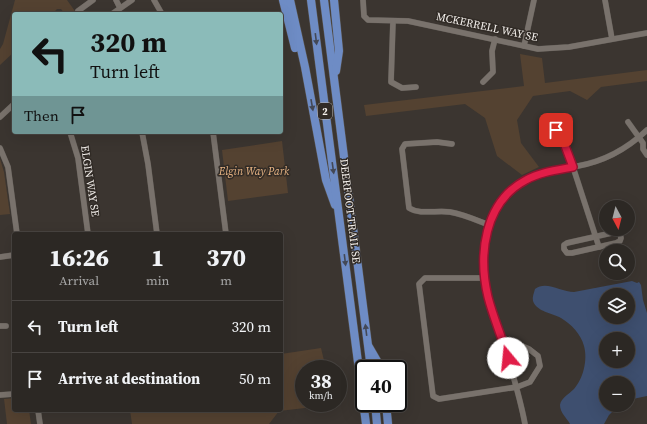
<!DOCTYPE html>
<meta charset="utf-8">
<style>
:root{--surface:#2c2824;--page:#34302c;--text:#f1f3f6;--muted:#a6a6a6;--line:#484441}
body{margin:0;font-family:"Source Serif 4",serif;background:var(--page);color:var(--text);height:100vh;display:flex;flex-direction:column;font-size:15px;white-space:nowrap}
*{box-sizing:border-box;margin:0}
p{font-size:13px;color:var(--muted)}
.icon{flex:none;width:22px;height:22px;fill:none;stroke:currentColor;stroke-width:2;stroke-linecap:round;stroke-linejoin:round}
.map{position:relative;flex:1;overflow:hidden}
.panel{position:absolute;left:12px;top:232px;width:271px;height:180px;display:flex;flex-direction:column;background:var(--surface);border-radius:4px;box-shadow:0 4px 16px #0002,0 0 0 1px var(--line)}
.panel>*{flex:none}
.hud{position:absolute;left:12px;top:12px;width:271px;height:122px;border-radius:4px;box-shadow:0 4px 16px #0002,0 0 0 1px var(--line);background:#8bbbb9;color:#111;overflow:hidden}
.needle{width:26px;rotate:173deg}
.buttons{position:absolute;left:599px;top:200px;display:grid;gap:8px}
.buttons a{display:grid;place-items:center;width:36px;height:36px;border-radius:50%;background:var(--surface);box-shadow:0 4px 16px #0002,0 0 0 1px var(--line);font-size:20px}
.speed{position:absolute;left:295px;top:360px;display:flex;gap:8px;font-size:20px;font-weight:700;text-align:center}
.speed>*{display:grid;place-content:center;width:52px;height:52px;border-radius:50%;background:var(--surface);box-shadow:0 4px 16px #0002,0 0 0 1px var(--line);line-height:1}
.speed small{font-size:10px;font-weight:400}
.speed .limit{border:2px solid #111;border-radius:6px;background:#fff;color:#111}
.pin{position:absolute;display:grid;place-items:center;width:34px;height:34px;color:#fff;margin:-17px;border-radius:8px;box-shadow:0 2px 6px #0006}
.me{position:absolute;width:44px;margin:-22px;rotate:343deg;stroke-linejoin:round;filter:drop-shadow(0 0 3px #0008)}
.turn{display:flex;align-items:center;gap:14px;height:84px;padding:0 12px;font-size:18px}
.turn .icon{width:52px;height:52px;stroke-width:2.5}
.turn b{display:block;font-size:28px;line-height:34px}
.then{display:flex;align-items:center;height:38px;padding:0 12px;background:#0003;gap:8px;font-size:15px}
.eta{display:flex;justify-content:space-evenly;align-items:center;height:68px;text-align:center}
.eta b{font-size:24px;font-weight:800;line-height:28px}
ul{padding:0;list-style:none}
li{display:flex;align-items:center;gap:12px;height:52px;padding:0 12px;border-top:1px solid var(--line)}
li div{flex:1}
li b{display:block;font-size:15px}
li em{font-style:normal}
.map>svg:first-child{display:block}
</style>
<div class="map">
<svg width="647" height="424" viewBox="0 0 647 424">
<rect width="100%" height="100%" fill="#3b3530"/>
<g fill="#544231">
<path d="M15,0H67L77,14H65L61,9H57L52,14H14V52L0,65V49L3,44Z"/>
<path d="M520,54L542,58L545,83L647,70V81L601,87L587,100L570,91L533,96L517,120L521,143L539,167L522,175L497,156L485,118L465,104L366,116L364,105L524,86Z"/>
<path d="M282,141L288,193L228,201L222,150Z"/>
<path d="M0,159L4,172L10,214L0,215Z"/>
<path d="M321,348L326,369H304V403H331V405L279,411L269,424H132L130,410H281V354Z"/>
<path d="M14,398V410H29L31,424H7L4,399Z"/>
</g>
<path fill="#3e4f6f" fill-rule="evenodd" d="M632,281L637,283L639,282L641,285L643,300L647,313V396L628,400V383H606V405H619L609,415L604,424H570C567,418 560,413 560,405C561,398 569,394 574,389C583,379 588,360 584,346C581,334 571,324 561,318C552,313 537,312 533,301C532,297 534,293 535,289C546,280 561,292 574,292ZM606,295H628V317H606ZM606,339H628V361H606Z"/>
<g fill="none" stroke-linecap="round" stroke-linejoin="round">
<g stroke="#59544f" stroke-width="6">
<g id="minor">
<path d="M116,0L120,8"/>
<path d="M154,0L162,14"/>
<path d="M363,0L364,16L368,20L408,21L538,49L569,47L647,33"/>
<path d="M605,0L612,39"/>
<path d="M78,11L93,0"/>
<path d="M112,14L132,0"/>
<path d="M393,21L391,82L402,88L416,87"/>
<path d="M524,46L534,0"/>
<path d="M483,82L493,72L492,51L495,39"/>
<path d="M0,117L14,104"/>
<path d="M628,122L643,143V149L647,155"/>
<path d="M556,130L564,143L573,167L599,247"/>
<path d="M70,132L78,158L88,234"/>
<path d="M142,132L148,164L157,234"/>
<path d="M213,132L226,234"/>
<path d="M452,144L437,142L405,144L402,149L409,208C420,215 437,210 450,212C463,214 476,220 489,225"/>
<path d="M0,148L8,167L17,234"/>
<path d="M616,232L620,234L621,238L620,241L616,243L572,253H567L564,249V245L567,243Z"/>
<path d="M0,257L14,255"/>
<path d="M484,278H425L419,284L433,396L439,399L517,387L530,382L540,366L538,356L529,349L513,342L504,343"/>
<path d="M0,326H6"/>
<path d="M0,395L14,394"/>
<path d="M38,410L40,424"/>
<path d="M525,424C520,397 512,371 504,345C499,328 491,312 487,296C477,250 487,192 537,175C550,171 565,169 578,166C606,161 627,149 647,130"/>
</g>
</g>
<g stroke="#59544f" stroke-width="9">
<g id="highway">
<path d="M283,0L295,48"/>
<path d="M290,0L305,67L326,180L335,205"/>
<path d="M311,0L366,424"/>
<path d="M324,0L371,369"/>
<path d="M334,0L339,51L336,71"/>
<path d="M369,347L380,366L381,369"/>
<path d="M375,403L377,424"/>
<path d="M386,403L388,424"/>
</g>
</g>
<use href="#minor" stroke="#79726c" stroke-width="5.5"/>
<use href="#highway" stroke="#6e8cc5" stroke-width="8"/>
</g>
<defs><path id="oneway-solid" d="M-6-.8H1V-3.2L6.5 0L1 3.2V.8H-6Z"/></defs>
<g fill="#434856">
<use href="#oneway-solid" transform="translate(316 39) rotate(83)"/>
<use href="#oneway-solid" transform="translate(312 105) rotate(80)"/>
<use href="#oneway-solid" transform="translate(333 168) rotate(82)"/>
<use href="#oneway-solid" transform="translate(345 260) rotate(83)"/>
<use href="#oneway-solid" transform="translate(366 330) rotate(-97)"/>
</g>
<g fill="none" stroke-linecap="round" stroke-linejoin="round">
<g stroke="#92132f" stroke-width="10">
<path id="route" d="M508,358C502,337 493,317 488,297C478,255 484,202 526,180C540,172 557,170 573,167L564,143L556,130"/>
</g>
<use href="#route" stroke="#e11d48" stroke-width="7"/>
</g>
<g text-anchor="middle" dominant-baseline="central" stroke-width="3" stroke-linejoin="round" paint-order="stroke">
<rect fill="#312b26" stroke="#bab5b1" stroke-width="1" x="318" y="103" width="14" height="16" rx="3"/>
<g font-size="10" font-weight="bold" fill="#f4f0ec">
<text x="325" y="111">2</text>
</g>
<g font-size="11" fill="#f4f0ec" stroke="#312b26">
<text transform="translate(487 27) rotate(12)">MCKERRELL WAY SE</text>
<text transform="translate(90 181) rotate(81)">ELGIN WAY SE</text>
<text transform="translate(350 211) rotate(83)">DEERFOOT TRAIL SE</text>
</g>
<g font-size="11" font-style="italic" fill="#e6b383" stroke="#312b26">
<text x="254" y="171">Elgin Way Park</text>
</g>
</g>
</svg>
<div class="buttons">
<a><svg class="needle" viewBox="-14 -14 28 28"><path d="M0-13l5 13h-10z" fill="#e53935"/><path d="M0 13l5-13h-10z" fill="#a6a6a6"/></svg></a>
<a><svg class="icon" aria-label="search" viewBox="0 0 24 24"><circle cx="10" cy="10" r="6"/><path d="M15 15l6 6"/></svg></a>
<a><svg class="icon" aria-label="layers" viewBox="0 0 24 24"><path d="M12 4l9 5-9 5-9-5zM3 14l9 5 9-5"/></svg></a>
<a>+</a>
<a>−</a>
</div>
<div class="speed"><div>38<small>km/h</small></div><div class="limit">40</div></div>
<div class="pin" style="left:556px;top:130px;background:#d93025"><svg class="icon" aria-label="arrive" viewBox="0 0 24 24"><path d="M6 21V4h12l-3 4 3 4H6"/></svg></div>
<svg class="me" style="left:508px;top:358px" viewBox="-20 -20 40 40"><circle r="19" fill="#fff"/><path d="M0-13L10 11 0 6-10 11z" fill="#e11d48"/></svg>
<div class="hud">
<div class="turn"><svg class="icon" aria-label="left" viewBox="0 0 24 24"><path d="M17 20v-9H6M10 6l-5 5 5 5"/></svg><div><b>320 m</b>Turn left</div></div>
<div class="then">Then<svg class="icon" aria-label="arrive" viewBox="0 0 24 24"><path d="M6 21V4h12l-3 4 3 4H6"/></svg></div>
</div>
<section class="panel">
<div class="eta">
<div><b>16:26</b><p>Arrival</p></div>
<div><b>1</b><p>min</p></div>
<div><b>370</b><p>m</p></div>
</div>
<ul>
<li><svg class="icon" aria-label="left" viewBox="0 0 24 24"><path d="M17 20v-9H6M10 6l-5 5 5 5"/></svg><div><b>Turn left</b></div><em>320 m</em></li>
<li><svg class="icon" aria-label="arrive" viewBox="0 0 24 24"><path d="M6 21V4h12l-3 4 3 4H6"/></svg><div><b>Arrive at destination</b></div><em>50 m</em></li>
</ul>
</section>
</div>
